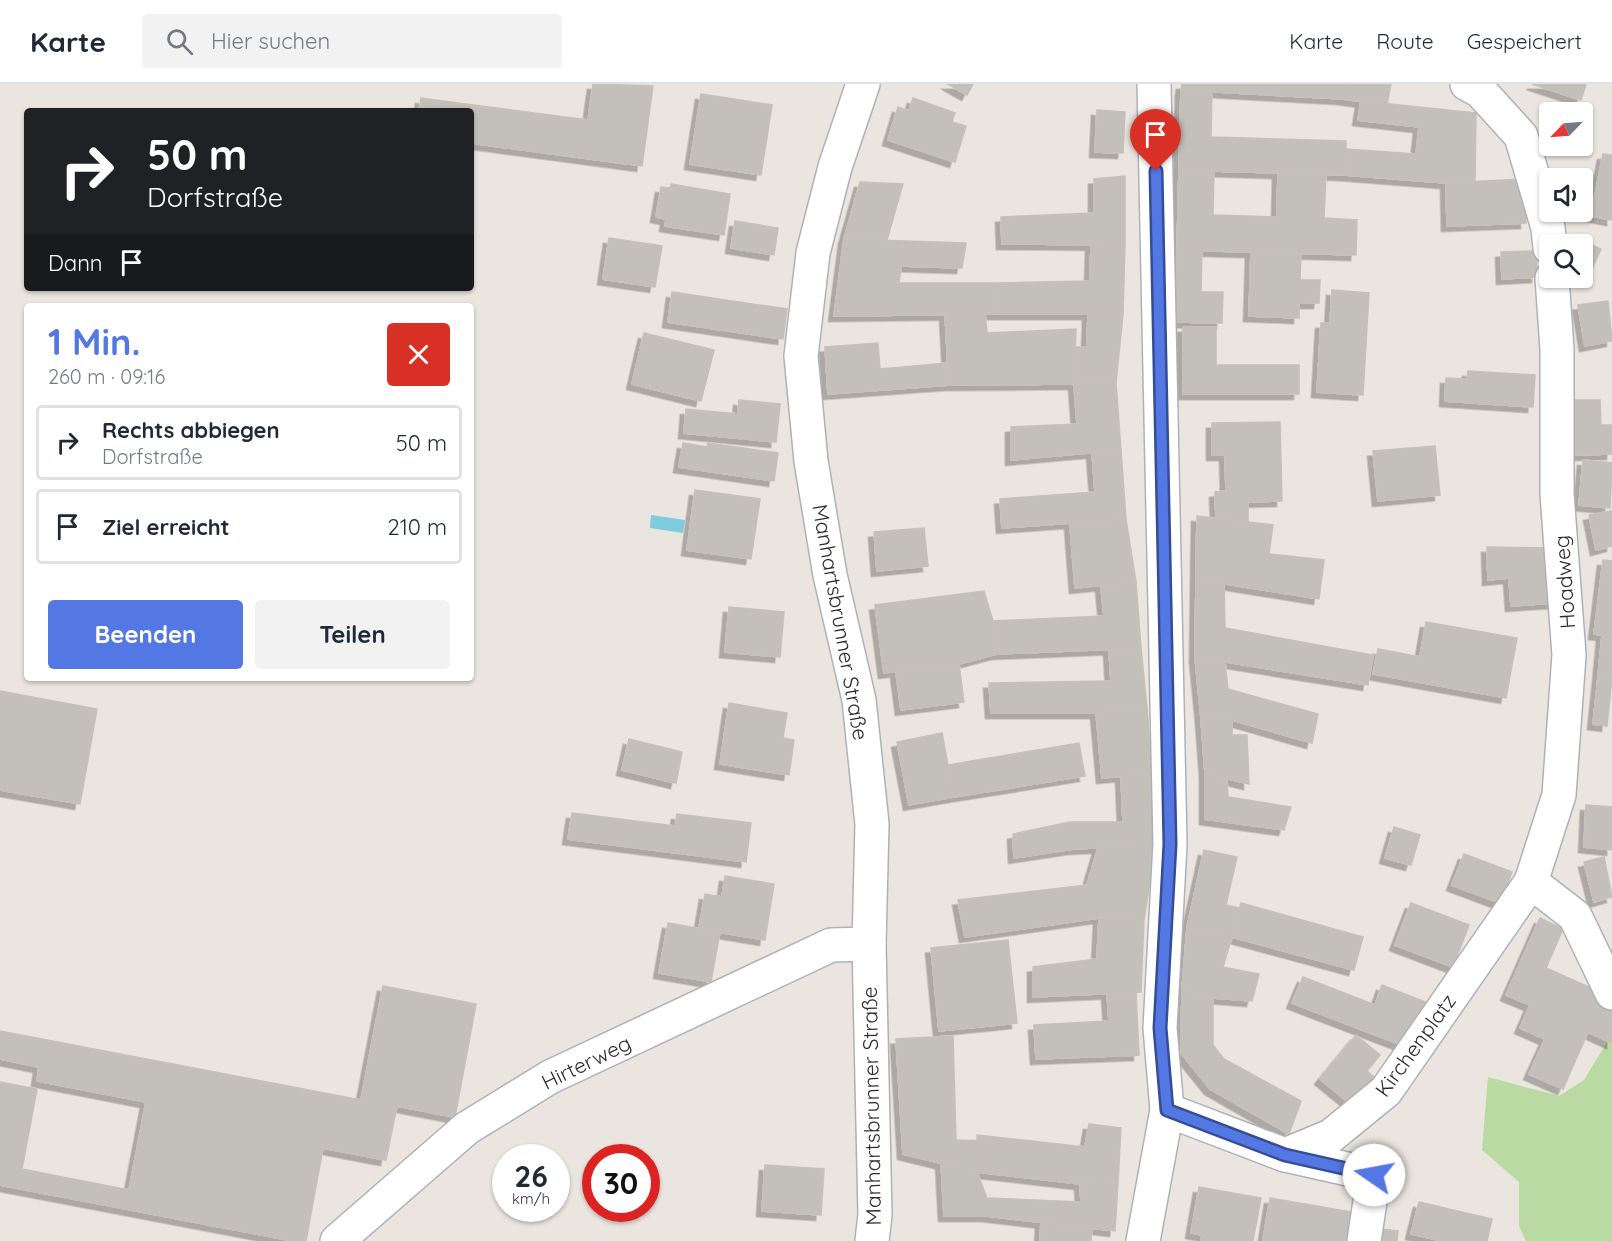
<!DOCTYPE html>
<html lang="de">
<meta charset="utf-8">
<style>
:root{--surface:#fff;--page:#f2f2f3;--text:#1f2937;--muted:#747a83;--line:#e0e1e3;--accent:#5377e3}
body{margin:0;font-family:Quicksand,sans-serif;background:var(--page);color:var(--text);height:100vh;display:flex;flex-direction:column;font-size:22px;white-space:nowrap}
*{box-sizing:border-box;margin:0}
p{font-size:20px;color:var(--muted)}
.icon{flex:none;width:33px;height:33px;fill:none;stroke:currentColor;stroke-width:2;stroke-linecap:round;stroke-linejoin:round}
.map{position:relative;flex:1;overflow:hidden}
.details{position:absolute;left:24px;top:219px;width:450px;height:378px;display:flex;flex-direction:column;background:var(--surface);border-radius:6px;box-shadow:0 2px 4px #0004}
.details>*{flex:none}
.hud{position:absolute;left:24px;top:24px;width:450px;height:183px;border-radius:6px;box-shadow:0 2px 4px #0004;background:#202124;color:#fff;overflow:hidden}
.needle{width:39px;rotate:245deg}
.controls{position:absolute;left:1539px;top:18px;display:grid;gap:12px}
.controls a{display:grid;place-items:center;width:54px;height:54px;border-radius:6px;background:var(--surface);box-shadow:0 2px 4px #0004;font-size:30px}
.speed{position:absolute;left:492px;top:1060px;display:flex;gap:12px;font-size:30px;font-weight:700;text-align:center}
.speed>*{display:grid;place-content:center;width:78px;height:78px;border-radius:50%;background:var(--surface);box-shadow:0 2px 4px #0004;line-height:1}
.speed small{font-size:15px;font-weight:400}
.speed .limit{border:9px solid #d22;background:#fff;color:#111}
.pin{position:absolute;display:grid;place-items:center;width:51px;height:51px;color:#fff;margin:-62px -26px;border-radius:50% 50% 50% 0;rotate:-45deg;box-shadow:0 0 6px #0007}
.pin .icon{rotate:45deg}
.me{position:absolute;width:66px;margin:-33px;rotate:282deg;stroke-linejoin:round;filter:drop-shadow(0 0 4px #0008)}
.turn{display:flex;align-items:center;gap:21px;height:126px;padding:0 24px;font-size:27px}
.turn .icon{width:78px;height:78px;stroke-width:2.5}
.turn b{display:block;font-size:42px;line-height:51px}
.then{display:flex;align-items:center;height:57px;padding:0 24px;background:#0003;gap:12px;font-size:22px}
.round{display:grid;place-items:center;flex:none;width:63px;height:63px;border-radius:6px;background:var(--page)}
.summary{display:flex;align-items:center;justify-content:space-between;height:102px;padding:0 24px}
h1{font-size:36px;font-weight:800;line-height:45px;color:var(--accent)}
.action{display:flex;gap:12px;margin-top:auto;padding:12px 24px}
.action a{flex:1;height:69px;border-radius:6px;background:var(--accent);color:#fff;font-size:24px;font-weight:800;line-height:69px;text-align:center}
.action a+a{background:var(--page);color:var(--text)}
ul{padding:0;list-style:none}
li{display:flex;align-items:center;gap:18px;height:75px;margin:0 12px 9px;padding:0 12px;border:3px solid var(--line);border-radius:6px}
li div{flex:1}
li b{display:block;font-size:22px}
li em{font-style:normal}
header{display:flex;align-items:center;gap:36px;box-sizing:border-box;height:84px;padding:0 30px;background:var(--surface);border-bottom:2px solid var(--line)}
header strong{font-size:28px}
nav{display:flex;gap:33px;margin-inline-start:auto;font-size:21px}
.search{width:420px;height:54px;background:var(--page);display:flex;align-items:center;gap:15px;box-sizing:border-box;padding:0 21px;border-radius:6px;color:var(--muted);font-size:22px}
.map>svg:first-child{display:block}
</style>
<header>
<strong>Karte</strong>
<div class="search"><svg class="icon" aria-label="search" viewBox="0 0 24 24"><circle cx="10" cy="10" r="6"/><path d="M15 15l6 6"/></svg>Hier suchen</div>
<nav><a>Karte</a><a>Route</a><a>Gespeichert</a></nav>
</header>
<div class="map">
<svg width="1612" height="1157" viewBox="0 0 1612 1157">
<defs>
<filter id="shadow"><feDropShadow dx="-5.5" dy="5.5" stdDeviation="0" flood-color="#0004"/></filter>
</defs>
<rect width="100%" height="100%" fill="#ebe5df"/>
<path fill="#b9daa2" d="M1612,950V1157H1526L1519,1142V1098L1482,1066L1488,993L1559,1012L1584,996Z"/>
<path fill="#7fccdf" d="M651,431L685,436L683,449L650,444Z"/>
<g fill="#c3bfbb" stroke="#c6c0b8" stroke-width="1.5" filter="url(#shadow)">
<path d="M593,0L653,2L642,82L471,59V27H419L421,14L588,36Z"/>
<path d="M948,0H973L967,11Z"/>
<path d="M1182,0H1345L1343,15L1181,6Z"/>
<path d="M1345,0H1391L1387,21L1343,15Z"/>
<path d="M1532,0H1586L1581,16Z"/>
<path d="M1181,6L1212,7L1211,53L1346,57L1345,91L1179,86Z"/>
<path d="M701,10L772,21L761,91L690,80Z"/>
<path d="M913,14L955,29L952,38L966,42L955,78L888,56L898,23L909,27Z"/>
<path d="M1361,17L1476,29L1475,98L1446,99L1345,91L1346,65L1416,70L1419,43L1358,36Z"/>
<path d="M1097,26L1125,28L1123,69L1095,68Z"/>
<path d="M1603,70L1612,71V136L1591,132Z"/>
<path d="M1179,86L1214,87L1213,131L1277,133L1278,89L1326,90L1324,134L1357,136L1356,171L1177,166Z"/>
<path d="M1125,92V161L1002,160L1001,133L1094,129V95Z"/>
<path d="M1523,95L1526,139L1447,142L1446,99Z"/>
<path d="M860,98L903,100L887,156L844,155Z"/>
<path d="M671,100L730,110L724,151L665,142L666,135L656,133L661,103L670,104Z"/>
<path d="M735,137L778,144L774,171L731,164Z"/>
<path d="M609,154L662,162L655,203L603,195Z"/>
<path d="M1577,154L1601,165L1589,192L1582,189V160H1574Z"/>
<path d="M844,155L966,159L962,184L901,182L899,199H996L998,230L834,232Z"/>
<path d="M1091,161H1125L1123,230H998L996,199L1090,197Z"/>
<path d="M1177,166H1202L1201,208H1223L1222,239L1177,238Z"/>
<path d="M1251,167L1301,169L1300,196H1320L1319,219H1299V234L1249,232Z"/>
<path d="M1536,167L1537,193L1502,195L1501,168Z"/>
<path d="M1332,206L1369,209L1363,311L1317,308L1321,239H1330Z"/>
<path d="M672,208L787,225L783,255L668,238Z"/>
<path d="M1608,217L1612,257L1585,262L1578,221Z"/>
<path d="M945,230H985L987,249L1076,245L1074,300L949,301Z"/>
<path d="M1088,230H1123L1116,299L1074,300L1075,263H1087Z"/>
<path d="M1183,243H1216V281H1299V310H1183Z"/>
<path d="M644,249L714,266L701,317L632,300Z"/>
<path d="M878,259L880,285L947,279L949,301L828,310L825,263Z"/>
<path d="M1468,287L1535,291L1533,323L1445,317L1446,294L1467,295Z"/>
<path d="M1116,299L1121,366L1011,376V343L1077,340L1074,300Z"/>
<path d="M739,316L780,320L776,358L684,349L686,325L738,330Z"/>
<path d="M1574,316H1600L1601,341H1612V370L1575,371Z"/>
<path d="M1280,338L1282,417L1248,418V438L1216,434L1215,408L1226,407L1225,371H1212V339Z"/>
<path d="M683,359L707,363L708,359L778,369L774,397L679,383Z"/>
<path d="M1435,362L1440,411L1378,417L1373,367Z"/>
<path d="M1121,366L1126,435L1002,444L1000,415L1095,408L1092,368Z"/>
<path d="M1583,376L1612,379L1610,424L1579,421Z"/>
<path d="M695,406L760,415L751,475L687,466Z"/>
<path d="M1612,427V462L1596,466L1589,431Z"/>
<path d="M1197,432L1273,441L1269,470L1324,476L1319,515L1196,495Z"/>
<path d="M1126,435L1136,498L1075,504L1070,440Z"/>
<path d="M924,444L928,482L877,487L874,448Z"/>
<path d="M1487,463L1550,464L1555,519L1511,522L1509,494L1488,496Z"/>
<path d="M1603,476L1612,477V552L1594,550Z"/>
<path d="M1196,495L1224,500L1225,544L1373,571L1368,601L1195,573Z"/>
<path d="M1136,498L1141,564L997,570L993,537L1104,532L1101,502Z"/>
<path d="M984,507L993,537L997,570L959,580L884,589L875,521Z"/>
<path d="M729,523L784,528L780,573L725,568Z"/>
<path d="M1426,538L1517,554L1506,614L1373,590L1378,565L1420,573Z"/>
<path d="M1602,551L1612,552V594L1598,593Z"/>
<path d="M1141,564L1147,624L1096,629H991L989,599L1111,597L1109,566Z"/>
<path d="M1195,573L1225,578L1228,605L1318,630L1312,659L1232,636L1201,634Z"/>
<path d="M959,580L964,618L901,626L896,588Z"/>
<path d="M1598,593L1612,594L1607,642L1593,640Z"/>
<path d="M0,607L97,625L80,720L0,706Z"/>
<path d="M729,619L787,629L783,654L794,656L789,691L720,680Z"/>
<path d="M1147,624L1152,690L1102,694L1096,629Z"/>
<path d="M1201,634L1232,636V651H1247L1249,700L1205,689Z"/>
<path d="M942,649L954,713L909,721L897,658Z"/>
<path d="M629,655L682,668L676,699L622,686Z"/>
<path d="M1079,659L1085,692L954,713L948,681Z"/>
<path d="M1205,689L1227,696L1228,713L1291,723L1284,746L1205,735Z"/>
<path d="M1152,690L1156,761L1073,765L1014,774L1013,750L1070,738H1123L1121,692Z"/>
<path d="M1586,721L1612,723V766L1584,763Z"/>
<path d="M572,729L675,742L677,730L751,739L746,778L568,755Z"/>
<path d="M1394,743L1420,751L1411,781L1385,774Z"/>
<path d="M1156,761L1144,835L1099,834L965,853L958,816L1087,801L1098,764Z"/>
<path d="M1204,766L1237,773L1226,821L1240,824L1232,853L1187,844Z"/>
<path d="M1464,770L1512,788L1500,819L1452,801Z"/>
<path d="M1604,773L1612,813L1594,818L1584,778Z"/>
<path d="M725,792L774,800L765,856L699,845L705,810L722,813Z"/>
<path d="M1241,819L1363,853L1354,886L1232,853Z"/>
<path d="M1411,819L1469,841L1453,883L1395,861Z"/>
<path d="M1099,834L1144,835L1141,908L1033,913V883L1097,875Z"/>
<path d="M1540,834L1563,845L1546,884L1607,911L1612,924V959L1588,948L1563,1005L1529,990L1545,955L1520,944L1530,921L1506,911Z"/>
<path d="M668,839L720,848L711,898L659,889Z"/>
<path d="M1187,844L1232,853L1223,883L1259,890L1252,917L1213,914L1182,906Z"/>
<path d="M1008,856L1017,939L939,947L931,864Z"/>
<path d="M1303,893L1375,921L1382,901L1425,918L1407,963L1292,919Z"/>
<path d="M383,902L476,920L455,1033L397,1022L386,1076L323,1064L306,1157H293L0,1101V998L37,1005L22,1085L129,1106L146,1018L37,997L39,983L0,975V947L361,1016Z"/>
<path d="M1182,906L1213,914V961L1224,975L1301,1017L1289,1050L1210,1005L1181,969Z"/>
<path d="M1136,908L1139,971L1036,975L1034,941L1109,937L1107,909Z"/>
<path d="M1356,951L1380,971L1367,987L1376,995L1353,1022L1320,995Z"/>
<path d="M953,952L956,1056L977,1057V1088L903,1070L896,955Z"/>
<path d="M1089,1040L1121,1044L1118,1098L1080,1100L977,1088V1051L1085,1063Z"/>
<path d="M941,1077L977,1088L987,1114L1081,1118L1080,1100L1118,1098L1115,1147L987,1132H944Z"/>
<path d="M765,1081L824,1085L821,1131L762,1127Z"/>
<path d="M1199,1103L1261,1114L1253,1157H1201L1202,1151L1191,1149Z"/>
<path d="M1270,1114L1352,1128L1348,1157H1263Z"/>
<path d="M1419,1118L1492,1135L1487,1157H1443L1411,1150Z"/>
<path d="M1041,1137L1092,1145L1091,1157H1040Z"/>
<path d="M1370,1144L1398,1147L1397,1157H1369Z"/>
</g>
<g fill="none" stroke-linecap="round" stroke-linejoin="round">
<g stroke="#afb1b9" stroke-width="36">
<g id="minor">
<path d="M863,0L835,83L813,169L801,272L811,377L830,491L859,616L872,740L869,860L875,1131L872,1157"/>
<path d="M1467,0L1480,7L1521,52L1548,144L1550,164"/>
<path d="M1531,798L1559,711L1569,571L1557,410V265L1552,194"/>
<path d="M1167,1026L1285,1071L1331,1052L1386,1007L1531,798L1575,832L1612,909"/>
<path d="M1285,1071L1374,1091L1364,1157"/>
<path d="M337,1157L467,1044L550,993L831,861L869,860"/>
<path d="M1143,1157L1167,1026L1160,944L1170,760L1154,0"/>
</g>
</g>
<use href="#minor" stroke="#fff" stroke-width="33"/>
</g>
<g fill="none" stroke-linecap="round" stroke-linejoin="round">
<g stroke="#364d94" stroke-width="15">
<path id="route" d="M1156,87L1170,760L1160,944L1167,1026L1285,1071L1374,1091"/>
</g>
<use href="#route" stroke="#5377e3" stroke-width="10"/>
</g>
<g text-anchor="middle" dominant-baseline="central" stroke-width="6" stroke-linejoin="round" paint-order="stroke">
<g font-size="21" fill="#2b2b2b" stroke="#fff">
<text transform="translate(1564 498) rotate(-94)">Hoadweg</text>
<text transform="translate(841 538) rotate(80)">Manhartsbrunner Straße</text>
<text transform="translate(1415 961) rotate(-54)">Kirchenplatz</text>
<text transform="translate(586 978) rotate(-26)">Hirterweg</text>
<text transform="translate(871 1022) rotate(-91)">Manhartsbrunner Straße</text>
</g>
</g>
</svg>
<div class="controls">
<a><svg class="needle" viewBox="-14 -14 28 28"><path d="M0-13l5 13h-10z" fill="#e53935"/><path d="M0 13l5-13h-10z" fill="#747a83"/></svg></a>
<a><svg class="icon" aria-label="sound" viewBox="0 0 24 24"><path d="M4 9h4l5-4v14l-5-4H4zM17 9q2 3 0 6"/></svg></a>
<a><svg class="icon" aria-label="search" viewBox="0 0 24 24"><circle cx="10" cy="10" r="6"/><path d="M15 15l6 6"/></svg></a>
</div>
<div class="speed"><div>26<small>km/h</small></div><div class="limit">30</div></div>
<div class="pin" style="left:1156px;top:87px;background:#d93025"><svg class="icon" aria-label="arrive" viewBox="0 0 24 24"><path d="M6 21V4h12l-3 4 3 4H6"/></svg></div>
<svg class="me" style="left:1374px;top:1091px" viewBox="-20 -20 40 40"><circle r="19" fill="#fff"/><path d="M0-13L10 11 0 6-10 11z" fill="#5377e3"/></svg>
<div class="hud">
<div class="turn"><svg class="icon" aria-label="right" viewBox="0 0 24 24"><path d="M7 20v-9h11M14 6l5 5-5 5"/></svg><div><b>50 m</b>Dorfstraße</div></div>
<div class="then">Dann<svg class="icon" aria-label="arrive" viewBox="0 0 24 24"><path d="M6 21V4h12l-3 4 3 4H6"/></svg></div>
</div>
<section class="details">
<div class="summary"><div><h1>1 Min.</h1><p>260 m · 09:16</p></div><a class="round" style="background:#d93025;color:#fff"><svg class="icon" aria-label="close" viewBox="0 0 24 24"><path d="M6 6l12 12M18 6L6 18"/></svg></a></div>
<ul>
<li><svg class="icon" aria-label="right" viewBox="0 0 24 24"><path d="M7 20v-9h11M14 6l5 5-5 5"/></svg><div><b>Rechts abbiegen</b><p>Dorfstraße</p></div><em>50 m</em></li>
<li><svg class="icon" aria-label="arrive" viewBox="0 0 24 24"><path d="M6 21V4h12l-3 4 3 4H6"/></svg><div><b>Ziel erreicht</b></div><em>210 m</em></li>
</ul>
<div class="action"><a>Beenden</a><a>Teilen</a></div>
</section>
</div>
